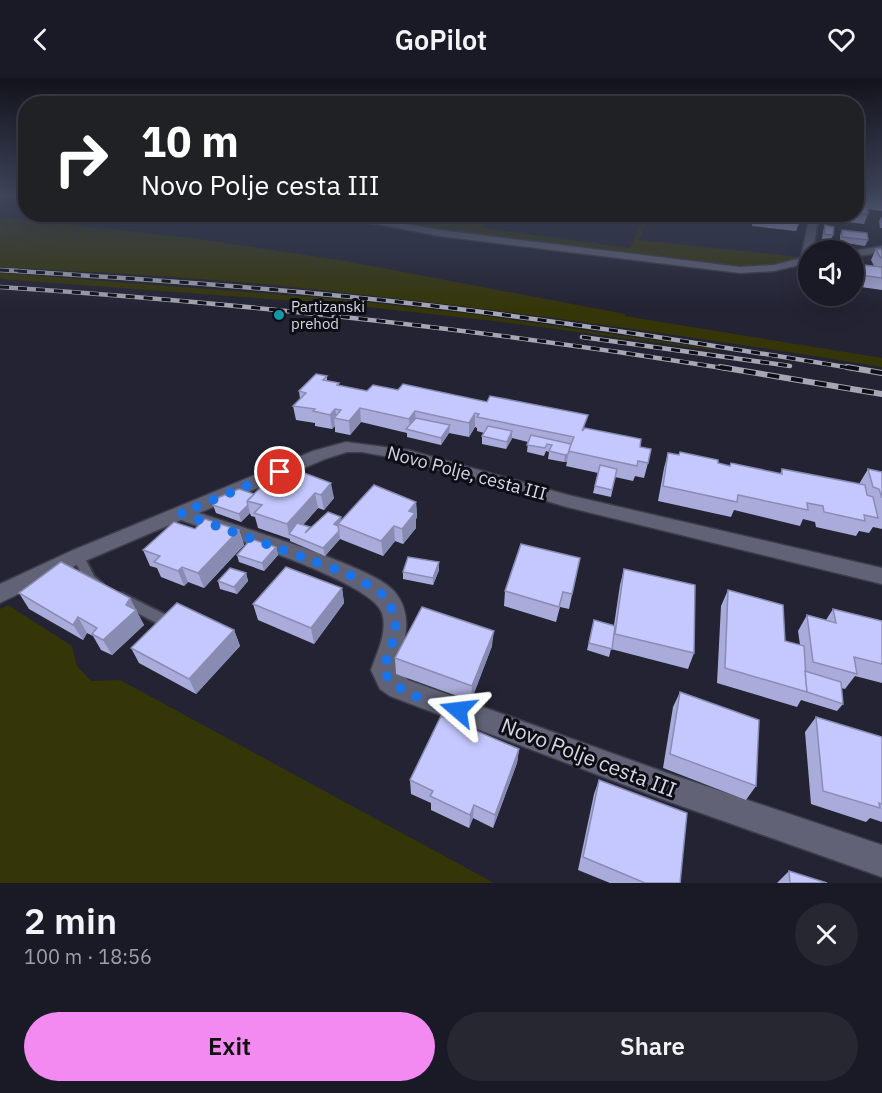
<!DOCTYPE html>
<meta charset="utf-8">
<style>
:root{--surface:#1a1a26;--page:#272732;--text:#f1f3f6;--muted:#9fa1a7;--line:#383843;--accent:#f38af2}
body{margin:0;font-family:"IBM Plex Sans",sans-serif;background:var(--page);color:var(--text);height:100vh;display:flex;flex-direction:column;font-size:22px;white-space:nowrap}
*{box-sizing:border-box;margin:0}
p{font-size:20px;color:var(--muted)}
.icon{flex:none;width:33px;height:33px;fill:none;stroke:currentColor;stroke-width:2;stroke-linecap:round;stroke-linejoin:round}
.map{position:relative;height:805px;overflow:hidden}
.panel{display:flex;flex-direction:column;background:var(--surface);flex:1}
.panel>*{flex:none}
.guide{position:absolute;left:18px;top:18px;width:846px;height:126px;border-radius:24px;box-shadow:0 6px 24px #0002,0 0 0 2px var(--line);background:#202124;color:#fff;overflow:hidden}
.controls{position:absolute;left:798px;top:162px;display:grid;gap:12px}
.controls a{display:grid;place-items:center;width:66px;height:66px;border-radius:50%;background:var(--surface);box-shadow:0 6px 24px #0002,0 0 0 2px var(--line);font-size:30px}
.pin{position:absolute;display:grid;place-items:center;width:51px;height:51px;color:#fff;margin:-26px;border:3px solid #fff;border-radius:50%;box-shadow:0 2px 6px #0007}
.me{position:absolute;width:66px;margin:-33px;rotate:287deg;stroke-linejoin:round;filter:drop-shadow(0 0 4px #0008)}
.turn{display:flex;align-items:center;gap:21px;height:126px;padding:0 24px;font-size:27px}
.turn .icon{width:78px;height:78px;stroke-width:2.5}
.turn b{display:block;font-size:42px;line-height:51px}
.round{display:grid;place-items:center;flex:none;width:63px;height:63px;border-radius:32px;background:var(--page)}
.summary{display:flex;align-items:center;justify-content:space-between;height:102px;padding:0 24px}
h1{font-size:36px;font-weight:600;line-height:45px}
.action{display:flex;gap:12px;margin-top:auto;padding:12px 24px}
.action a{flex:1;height:69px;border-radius:36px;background:var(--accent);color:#111;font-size:24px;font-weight:600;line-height:69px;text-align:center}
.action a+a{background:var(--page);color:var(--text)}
header{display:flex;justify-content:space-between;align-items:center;height:78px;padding:0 24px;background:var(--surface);font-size:27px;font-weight:600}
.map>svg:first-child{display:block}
</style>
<header><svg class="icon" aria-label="back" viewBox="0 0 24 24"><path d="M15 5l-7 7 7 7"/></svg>GoPilot<svg class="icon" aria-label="heart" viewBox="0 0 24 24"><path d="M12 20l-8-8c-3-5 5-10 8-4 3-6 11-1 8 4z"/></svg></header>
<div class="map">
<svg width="882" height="805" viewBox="0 0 882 805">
<rect width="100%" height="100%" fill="#232333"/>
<g fill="#353608">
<path d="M341,137H495L482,150L630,170L644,138L698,142V145L648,140L639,162L799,179L782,186L737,190L499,161Z"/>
<path d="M0,139L192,160L345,183L625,236V238L882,280V289C679,256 476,227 271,207C181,198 90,194 0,189Z"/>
<path d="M0,195L337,221L472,236L714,271L712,272L494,243L349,227L0,201Z"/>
<path d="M8,527L72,568L77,588L91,603L120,602L494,805H0V531Z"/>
</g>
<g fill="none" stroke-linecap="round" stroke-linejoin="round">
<g stroke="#3c3d4b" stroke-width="4">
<g id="lane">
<path d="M78,474L82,475L94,498L103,506L101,509L97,511L86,504L72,478L74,475Z"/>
<path d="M122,515L176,542L178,546L176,550L171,551L166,550L117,524L116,520L117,516Z"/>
</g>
</g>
<g stroke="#3c3d4b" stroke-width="3">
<g id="street">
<path d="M323,136H346L440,152L740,189L774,187L801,180L810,136H819L813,172H808V185L774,193L740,195L440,158Z"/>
<path d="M882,168V174L854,179V173Z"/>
<path d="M346,364L408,372L568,417L882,490V506L567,429L406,382L362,374H347L325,381L199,435C237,448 373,488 394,513C415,538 404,565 396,591L408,602L667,695L882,767V799L667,723L390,618L380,611L371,592C377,574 388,554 382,535C372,503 218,456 181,442L85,483L0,525V506L71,473L313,373Z"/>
</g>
</g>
<use href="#lane" fill="#616275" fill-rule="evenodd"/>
<use href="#street" fill="#616275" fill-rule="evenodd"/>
<g stroke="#a6a7b4" stroke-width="4">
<path id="rail-far2" d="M0,192L23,193"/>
</g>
<g stroke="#a6a7b4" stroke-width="4.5">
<g id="rail-far1">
<path d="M0,192C145,201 290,211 434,228C576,245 716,268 857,291"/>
<path d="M0,209C245,225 487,252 729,291"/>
<path d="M582,259L790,288"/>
</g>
</g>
<g stroke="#a6a7b4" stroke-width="6">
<g id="rail">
<path d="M720,289L882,316"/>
<path d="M847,289L882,295"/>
</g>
</g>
<use href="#rail-far2" stroke="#0d0d15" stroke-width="2" stroke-dasharray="7" stroke-linecap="butt"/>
<use href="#rail-far1" stroke="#0d0d15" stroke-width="3" stroke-dasharray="9" stroke-linecap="butt"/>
<use href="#rail" stroke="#0d0d15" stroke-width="4" stroke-dasharray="12" stroke-linecap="butt"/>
</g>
<g fill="#a9acda">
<path d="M856,118H882V133L868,131V136L864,146L830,142V136H856V129L862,130V127H856Z"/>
<path d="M652,136H700L698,142Z"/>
<path d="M753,136H799L800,143L796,153L752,148Z"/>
<path d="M882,138V150H880L879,143Z"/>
<path d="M825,147L833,157L831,162L822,161L823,153Z"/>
<path d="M842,152L868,162L865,168L840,164V157Z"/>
<path d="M876,171H882V212L854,208V186L874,188L871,182Z"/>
<path d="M327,298V303L339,305V307L367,313L585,350L640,369L648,385L644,400L635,398L633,403L615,399L611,419L593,415L598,395L566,388L567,384H564L548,381L549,374L546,373L544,378L527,374L528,364L512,360L506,371L482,366V358L484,355L477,353V350L475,349L469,359L449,355L441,367L407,359V355L361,344L350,357L335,354V348L332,351L315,348V345L296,342L293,328L300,321L299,313Z"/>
<path d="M668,375L730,388L780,396L782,391L859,406L868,391L882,394V451L873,449L869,455L859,453L856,458L816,449L815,444L803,441L800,448L734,432L731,439L658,423L664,390Z"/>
<path d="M283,387L334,420L324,432L318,430L303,447L311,450L416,424L417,439L416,441V450L403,466L395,463L383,478L340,461L325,478L290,463V461L258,450L255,439L251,438L250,435L241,444L216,435L213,427L254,416Z"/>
<path d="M195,451L239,452L244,467L204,510L188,504L184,508L161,499L157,490L150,488L143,472Z"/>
<path d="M276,469L278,477L264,493L239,484L237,477Z"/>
<path d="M580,480L569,531L560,529L556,544L504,528L505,513Z"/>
<path d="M624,491L694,575L688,591L611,571L609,579L587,572L594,542L614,547L620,507Z"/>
<path d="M439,492L433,507L403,501V494Z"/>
<path d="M246,495L248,503L237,516L220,511L218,503Z"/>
<path d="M342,510L344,525L314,566L258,542L253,526Z"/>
<path d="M728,512L785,563L800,567L798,553L807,537L826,542L833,531L882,543V605L855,598L845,611L841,610L843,626L837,633L801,622L797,629L717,605L721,528Z"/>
<path d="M19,515L135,531L144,547L112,577L101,572L93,558L87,555L83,562L29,531Z"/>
<path d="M234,552L240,568L196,616L139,585L131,570Z"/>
<path d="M492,568L471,623L396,596L395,580Z"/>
<path d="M680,614L756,708L746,722L663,690L673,629Z"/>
<path d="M816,639L882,659V744L870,740L866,744L811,726L805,654Z"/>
<path d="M519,671L517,685L493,750L473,740L469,750L431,732V725L411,716L410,702Z"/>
<path d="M599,702L680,805H610L578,792L594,716Z"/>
<path d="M789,793L827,805H777Z"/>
</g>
<g fill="#898cb2">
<path d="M360,330L361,344L350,357L349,343Z"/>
<path d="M335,331L337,340H334L335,348L332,351L330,337Z"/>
<path d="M415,333L416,347L410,352L409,341Z"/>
<path d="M475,335V349L469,359V345Z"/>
<path d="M450,347L449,355L441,367V360Z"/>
<path d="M512,353V361L506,371L507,364Z"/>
<path d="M568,376L567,384H564L565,377Z"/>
<path d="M331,405L334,420L324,432L321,417Z"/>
<path d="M315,415L318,430L293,458L289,456L287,446Z"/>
<path d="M416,424L417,439L416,441V450L403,466L402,451L409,433Z"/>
<path d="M248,427L250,435L241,444L239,436Z"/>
<path d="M341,439L342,447L338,446L339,450L334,446Z"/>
<path d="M394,448L395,463L383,478L381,463Z"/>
<path d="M239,452L244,467L204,510L198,495Z"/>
<path d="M339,453L340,461L325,478L323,470Z"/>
<path d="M276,469L278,477L264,493L262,485Z"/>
<path d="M439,484V492L433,507V500Z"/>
<path d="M182,489L188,504L184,508L178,493Z"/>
<path d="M246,495L248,503L237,516L234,509Z"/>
<path d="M342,510L344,525L314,566L311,550Z"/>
<path d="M130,520L144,547L112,577L103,562Z"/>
<path d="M78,539L87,555L83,562L73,547Z"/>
<path d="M234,552L240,568L196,616L189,601Z"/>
<path d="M494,553L492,568L471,623L472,608Z"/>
<path d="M519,671L517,685L493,750L495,737Z"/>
<path d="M474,727L473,740L469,750L470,737Z"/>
</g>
<g fill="#c4c8fe" stroke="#898cb2" stroke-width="1.5">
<path d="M856,118H863L864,123L856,122Z"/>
<path d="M866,118H882V122L866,120Z"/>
<path d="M856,129L868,130V136L856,135Z"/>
<path d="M755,136H799L800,143L756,138Z"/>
<path d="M825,147L834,149L833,157L824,156Z"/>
<path d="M842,152L867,155L868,162L842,159Z"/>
<path d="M876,171H882V180L880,179Z"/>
<path d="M854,186L882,189V200L854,196Z"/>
<path d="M316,296L327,298L323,302L339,305L337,307L367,313L373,307L398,312L403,306L487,324L490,318L588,337L582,353L585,350L641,361L640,369L651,371L648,385L638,383L637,388L568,373L574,359L477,339L479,336L475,335L469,345L415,333L409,341L360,330L349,343L334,340L341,332L335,331L330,337L313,333L315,331L293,328L306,315L299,313Z"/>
<path d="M416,340L450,347L441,360L406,351Z"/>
<path d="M488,348L512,353L507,364L482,358Z"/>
<path d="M531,357L571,366L568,376L565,377L549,373L552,367L547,366L545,370L527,367Z"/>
<path d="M680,374L718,382V385L730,388L731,385L782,396V391L865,407L867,417L873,419L878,440L864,437L865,443L824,434L823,428L807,425L808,432L738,417L737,424L663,408L668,375L679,377Z"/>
<path d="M283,387L331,405L321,417L315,415L287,446L254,435L262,427L247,423Z"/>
<path d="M600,387L617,391L612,412L595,408Z"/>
<path d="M868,391L882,394V420L879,411L873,409Z"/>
<path d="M374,407L416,424L409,433L415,435L402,451L394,448L381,463L338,446Z"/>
<path d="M239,411L254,416L247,423L248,427L239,436L213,427L215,421Z"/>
<path d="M328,434L341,439L334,446L338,448L339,453L323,470L289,456L297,445L310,449L305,455Z"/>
<path d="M205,441L239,452L198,495L182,489L178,493L154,484L160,478L143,472L174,444L195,451Z"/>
<path d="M251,461L276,469L262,485L237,477Z"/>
<path d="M521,466L580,480L572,516L563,514L559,529L505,513Z"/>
<path d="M408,479L439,484L433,500L403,494Z"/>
<path d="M61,484L130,520L126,527L136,532L103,562L92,556L97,550L78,539L73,547L19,515Z"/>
<path d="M286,489L342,510L311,550L253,526Z"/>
<path d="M230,490L246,495L234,509L218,503Z"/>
<path d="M624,491L695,507L694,575L615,556Z"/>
<path d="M728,512L783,527L785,563L804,568L807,614L725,590Z"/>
<path d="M177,525L234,552L189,601L131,570Z"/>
<path d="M422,529L494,553L472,608L395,580Z"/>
<path d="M833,531L882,543V586L854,579L857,596L813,584L807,537L836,545Z"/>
<path d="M594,542L615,548L612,571L589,565Z"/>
<path d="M805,593L841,604L843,626L807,614Z"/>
<path d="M680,614L759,642L756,708L670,676Z"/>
<path d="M441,638L519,671L495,737L474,727L470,737L430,718L433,713L410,702Z"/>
<path d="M816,639L882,659V726L879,725L880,730L823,713Z"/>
<path d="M599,702L687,735L680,805H645L583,779Z"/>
<path d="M789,793L827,805H790Z"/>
</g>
<linearGradient id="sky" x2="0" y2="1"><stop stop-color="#13131c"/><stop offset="0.51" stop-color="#3f455b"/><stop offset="1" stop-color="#3f455b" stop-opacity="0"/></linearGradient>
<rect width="882" height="231" fill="url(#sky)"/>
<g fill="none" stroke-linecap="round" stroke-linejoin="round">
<path stroke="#1a73e8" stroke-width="10" stroke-dasharray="0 18" d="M280,394L181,435L346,495L372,509L386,519L394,536L396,553L383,592C396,617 433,624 458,632"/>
</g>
<circle fill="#0f9aa8" stroke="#0d0d15" stroke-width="2" cx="279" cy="237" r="6"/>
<g text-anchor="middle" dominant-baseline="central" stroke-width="6" stroke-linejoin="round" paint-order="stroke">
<g font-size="15" fill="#d6d7e2" stroke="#0d0d15" text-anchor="start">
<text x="291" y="228">Partizanski<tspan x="291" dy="17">prehod</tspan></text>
</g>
<g font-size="18" fill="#d6d7e2" stroke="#0d0d15">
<text transform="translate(467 395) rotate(15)">Novo Polje, cesta III</text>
</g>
<g font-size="21" fill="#d6d7e2" stroke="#0d0d15">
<text transform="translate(589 679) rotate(21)">Novo Polje cesta III</text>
</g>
</g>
</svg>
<div class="controls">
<a><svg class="icon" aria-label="sound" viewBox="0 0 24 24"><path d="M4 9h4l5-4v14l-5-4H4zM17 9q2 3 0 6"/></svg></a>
</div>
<div class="pin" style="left:280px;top:394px;background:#d93025"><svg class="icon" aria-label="arrive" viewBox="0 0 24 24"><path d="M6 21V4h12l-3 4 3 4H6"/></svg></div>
<svg class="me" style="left:458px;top:632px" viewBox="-20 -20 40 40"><path d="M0-17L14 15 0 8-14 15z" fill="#1a73e8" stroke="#fff" stroke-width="4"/></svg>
<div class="guide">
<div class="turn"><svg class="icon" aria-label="right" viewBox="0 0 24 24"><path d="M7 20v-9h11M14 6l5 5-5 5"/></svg><div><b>10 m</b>Novo Polje cesta III</div></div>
</div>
</div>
<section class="panel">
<div class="summary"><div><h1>2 min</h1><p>100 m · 18:56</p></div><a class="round"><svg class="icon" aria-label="close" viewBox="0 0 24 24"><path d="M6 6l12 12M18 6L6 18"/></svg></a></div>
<div class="action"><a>Exit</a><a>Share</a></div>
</section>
